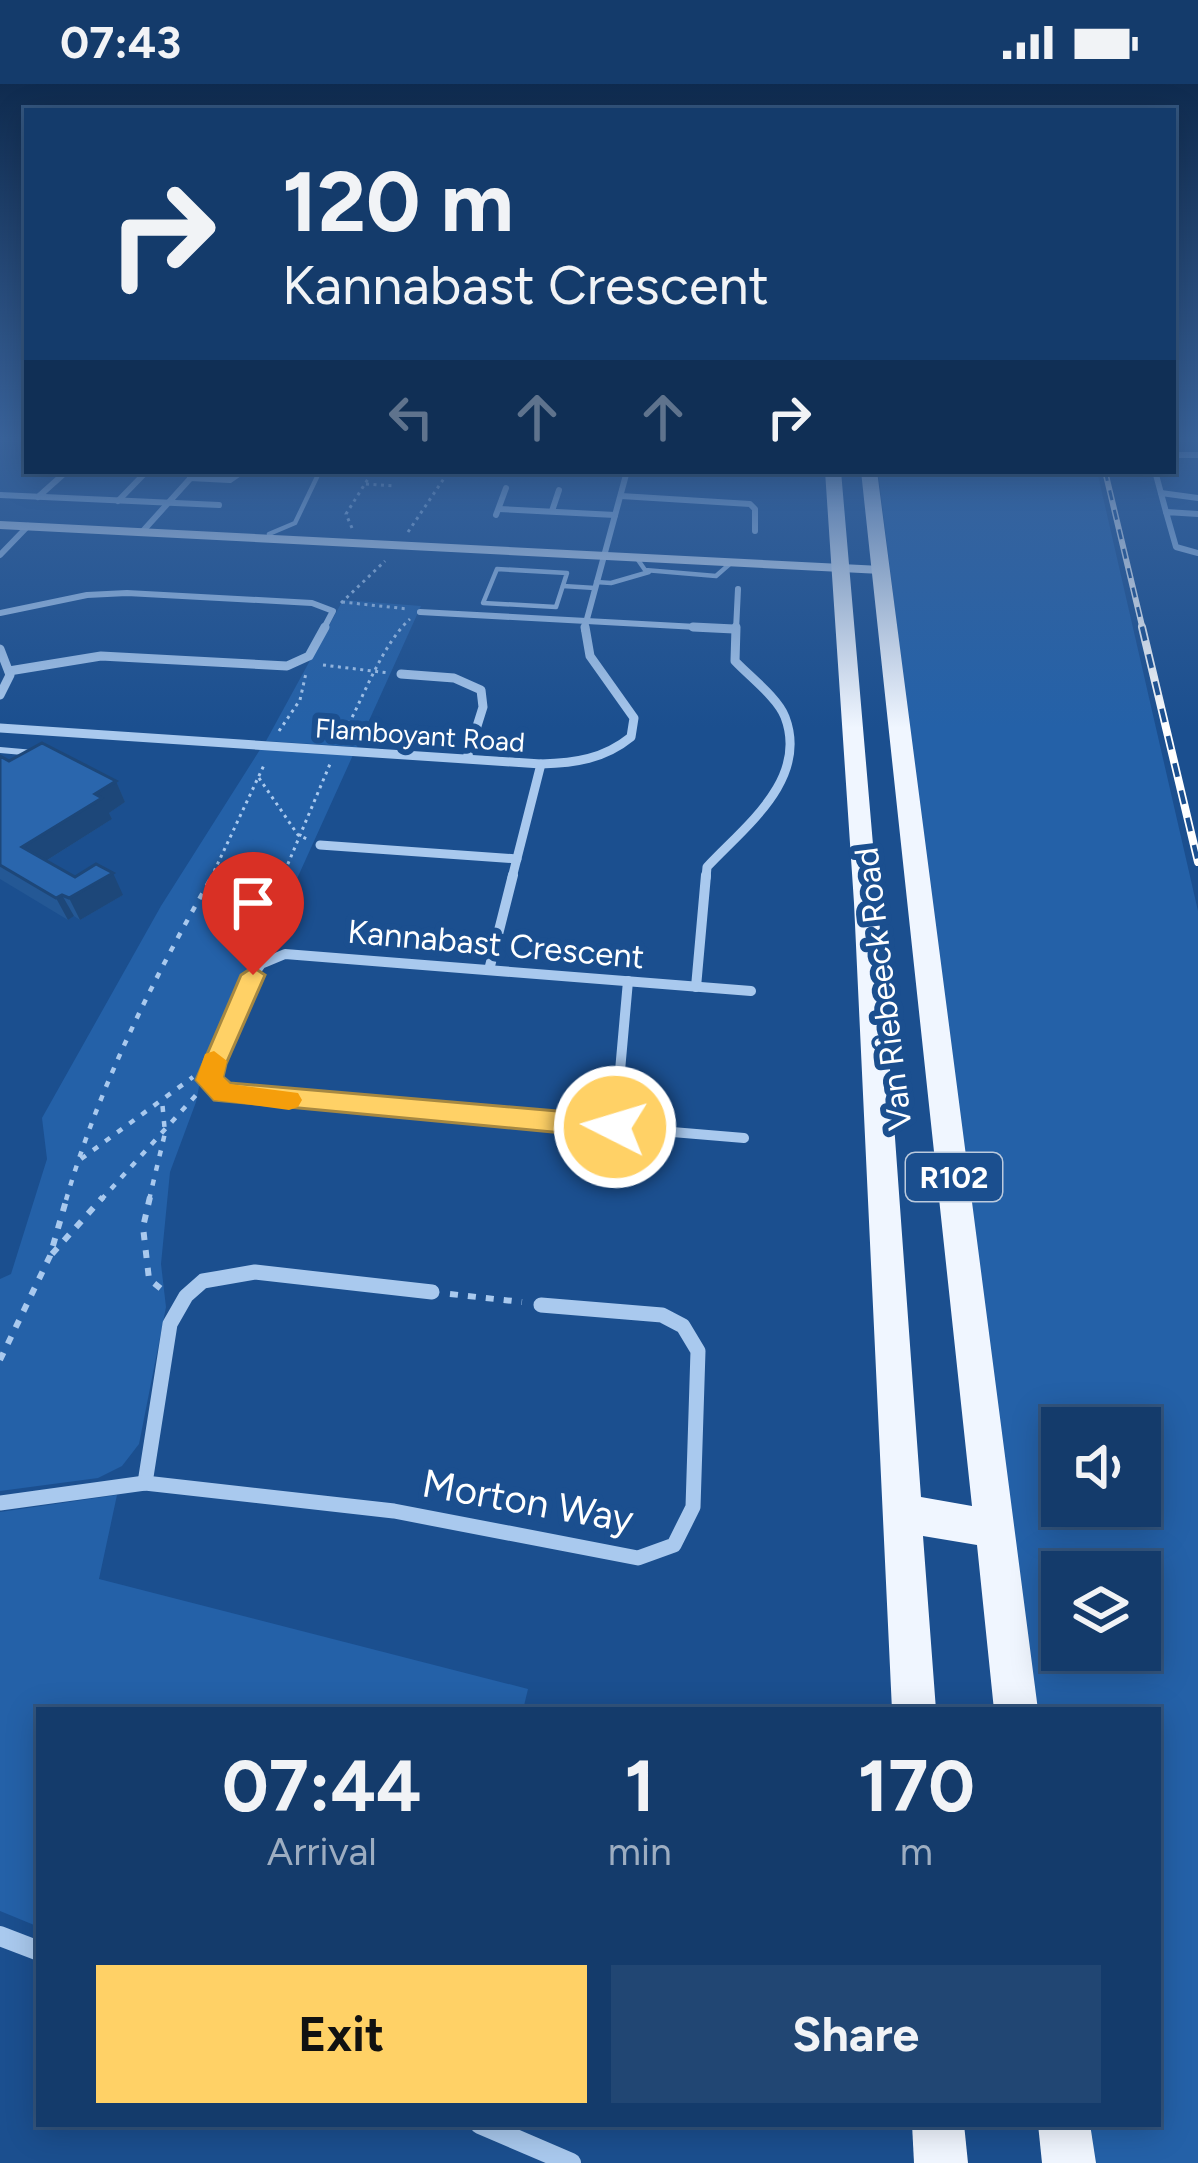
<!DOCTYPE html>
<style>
:root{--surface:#143b6b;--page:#214673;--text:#f1f3f6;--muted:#9dadc1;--line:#33557e;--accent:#ffd166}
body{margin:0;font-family:Figtree,sans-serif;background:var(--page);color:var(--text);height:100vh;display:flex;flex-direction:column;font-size:45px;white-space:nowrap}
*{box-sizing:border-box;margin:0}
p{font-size:39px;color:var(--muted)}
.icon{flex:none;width:66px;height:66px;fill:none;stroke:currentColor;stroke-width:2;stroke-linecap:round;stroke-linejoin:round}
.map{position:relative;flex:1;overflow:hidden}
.side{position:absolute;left:36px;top:1623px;width:1125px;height:420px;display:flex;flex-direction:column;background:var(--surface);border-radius:0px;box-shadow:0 6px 30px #0003,0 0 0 3px var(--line)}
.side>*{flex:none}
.hud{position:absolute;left:24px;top:24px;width:1152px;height:366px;border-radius:0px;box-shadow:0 6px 30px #0003,0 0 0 3px var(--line);background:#143b6b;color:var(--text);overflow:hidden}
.fabs{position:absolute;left:1041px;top:1323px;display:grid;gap:24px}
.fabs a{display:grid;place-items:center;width:120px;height:120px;border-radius:0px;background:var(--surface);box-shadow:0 6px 30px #0003,0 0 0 3px var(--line);font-size:60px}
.pin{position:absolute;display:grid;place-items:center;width:102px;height:102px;color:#fff;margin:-123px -51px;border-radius:50% 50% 50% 0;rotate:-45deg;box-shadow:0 0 12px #0007}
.pin .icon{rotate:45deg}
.me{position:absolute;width:132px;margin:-66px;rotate:275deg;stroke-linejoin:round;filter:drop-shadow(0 0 9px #0008)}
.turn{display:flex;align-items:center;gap:42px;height:252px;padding:0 60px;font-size:54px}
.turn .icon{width:156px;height:156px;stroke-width:2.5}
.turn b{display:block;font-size:84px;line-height:102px}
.lanes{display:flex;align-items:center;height:114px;padding:0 60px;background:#0003;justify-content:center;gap:60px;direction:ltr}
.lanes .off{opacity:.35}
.eta{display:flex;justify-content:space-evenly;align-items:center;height:204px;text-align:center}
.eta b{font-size:72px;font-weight:700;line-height:84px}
.action{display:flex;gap:24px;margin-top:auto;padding:24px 60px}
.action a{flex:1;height:138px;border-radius:0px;background:var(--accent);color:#111;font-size:48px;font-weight:700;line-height:138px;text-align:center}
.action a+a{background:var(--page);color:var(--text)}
.status{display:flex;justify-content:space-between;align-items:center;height:84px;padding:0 60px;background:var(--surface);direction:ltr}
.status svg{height:33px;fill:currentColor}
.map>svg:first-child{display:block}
</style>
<div class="status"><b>07:43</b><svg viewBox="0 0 49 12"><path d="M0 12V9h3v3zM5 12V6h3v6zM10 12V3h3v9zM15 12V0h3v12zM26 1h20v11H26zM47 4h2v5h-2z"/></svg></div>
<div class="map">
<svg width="1198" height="2079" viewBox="0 0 1198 2079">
<rect width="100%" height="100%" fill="#1b4f8f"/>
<g fill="#2461a8" fill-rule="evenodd">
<path d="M878,387H1097L1198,827V2079H1084L1079,2040H1158V1626H1029ZM1062,1344H1140V1422H1062ZM1062,1488H1140V1566H1062Z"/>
<path d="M343,516L421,522L357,663L266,657Z"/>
<path d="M261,664L353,671L267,861L246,889L203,982L196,1018L170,1088L161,1180L166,1223L139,1360L122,1382L98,1394L0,1407V1195L11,1190L47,1075L42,1034L161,822Z"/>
<path d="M117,1411L99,1495L528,1605L523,1626H39V1843L0,1827V1428Z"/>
</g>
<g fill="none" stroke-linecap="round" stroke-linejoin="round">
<g stroke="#a9c9ee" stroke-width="3" stroke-dasharray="3 4.5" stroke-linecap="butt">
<path d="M366,400L394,402"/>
<path d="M352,444L346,430L373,387"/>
<path d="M408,448L449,387"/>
<path d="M342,518L408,525"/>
<path d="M341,519L385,477"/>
<path d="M323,581L389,589"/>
<path d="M279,647L300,616L306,589"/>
<path d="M342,653C362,617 382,560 410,535"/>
<path d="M259,694L298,751L307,755"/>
<path d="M211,794L265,679"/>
<path d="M282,794L330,680"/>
</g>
<g stroke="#a9c9ee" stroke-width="4.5" stroke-dasharray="6 9" stroke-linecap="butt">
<path d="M266,864L261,853L284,791"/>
<path d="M81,1075L193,993"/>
<path d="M66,1116C99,1002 154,893 213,791"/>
<path d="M101,1116L197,1010"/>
<path d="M149,1116L165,1049L162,1016"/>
</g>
<g stroke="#a9c9ee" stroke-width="6" stroke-dasharray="8 10" stroke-linecap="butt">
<path d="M150,1113L143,1143L149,1195L166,1209"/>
<path d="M52,1170L103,1113"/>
<path d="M450,1210L522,1218"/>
<path d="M0,1276L50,1172L67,1113"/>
</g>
<g stroke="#a9c9ee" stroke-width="4.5">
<path d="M269,450L295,439L317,393"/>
<path d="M636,473L645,486L716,492L732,478"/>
<path d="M497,485L567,489L556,523L483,519Z"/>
<path d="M596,498L611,499L649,488"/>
<path d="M563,502L595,504"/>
</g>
<path stroke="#a9c9ee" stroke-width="6" d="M0,666L34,669"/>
<g stroke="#a9c9ee" stroke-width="6">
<path d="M1173,371H1198"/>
<path d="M728,387L763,389"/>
<path d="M1155,387L1166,428"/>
<path d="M190,394L230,396L243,387"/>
<path d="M1161,409L1198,414"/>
<path d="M0,411L219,421"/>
<path d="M621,412L750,420L755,425V447"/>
<path d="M38,413L67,387"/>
<path d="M118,417L147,387"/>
<path d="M499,425L615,431"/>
<path d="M552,427L559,406"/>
<path d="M1198,430L1166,428L1176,463L1198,469"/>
<path d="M496,431L506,404"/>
<path d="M142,448L197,387"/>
<path d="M0,471L28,442"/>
<path d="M420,528L734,545"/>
<path d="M0,529L87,511L127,509L312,519L333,527L323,546"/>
<path d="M584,546L627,387"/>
<path d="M736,546L738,505"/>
</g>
<g stroke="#a9c9ee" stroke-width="9">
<path d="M693,543L734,545"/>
<path d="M0,565L10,591L0,611"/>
<path d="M9,587L101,572L287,582L309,572L325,543"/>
<path d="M401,590L454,594L481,606L483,623L467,674"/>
<path d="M0,644L541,680C575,679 604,675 631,653L634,634L590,572L585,543"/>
<path d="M320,761L517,775"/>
<path d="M512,794L541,680"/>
<path d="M706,794L707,783C744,743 809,696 785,633C778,614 749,592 735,577L736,543"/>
</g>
<g stroke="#a9c9ee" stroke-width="10">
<path d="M489,886L513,791"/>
<path d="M696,903L706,791"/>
<path d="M615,1043L628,897"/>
<path d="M744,1054L241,1012L224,1009L209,996L253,891L261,880L285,870L751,907"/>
</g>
<g stroke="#a9c9ee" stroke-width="15">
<path d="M145,1399L170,1240L186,1212L203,1197L255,1188L432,1208"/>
<path d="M0,1419L145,1399L394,1427L638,1474L674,1461L693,1423L698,1267L683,1242L662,1231L541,1221"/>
</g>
<g stroke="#a9c9ee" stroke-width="20">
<path d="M0,1852L39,1867"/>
<path d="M480,2040L571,2079"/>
</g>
<path fill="#d6e6fa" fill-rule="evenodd" d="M0,437L881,482L888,486L881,490L0,445Z"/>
<g fill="#f0f6ff" fill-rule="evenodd">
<path d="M825,387H841L878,819L921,1413L972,1422L861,387H877L1038,1626H994L977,1461L923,1452L936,1626H892L854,819Z"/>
<path d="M912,2040H964L968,2079H914Z"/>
<path d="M1038,2040H1090L1096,2079H1042Z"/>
</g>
<g stroke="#fff" stroke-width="6">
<path id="rail-far1" d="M1105,387L1143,546"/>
</g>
<g stroke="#fff" stroke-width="8">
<path id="rail" d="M1142,543L1198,778"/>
</g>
<use href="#rail-far1" stroke="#1b4f8f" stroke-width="3" stroke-dasharray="10" stroke-linecap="butt"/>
<use href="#rail" stroke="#1b4f8f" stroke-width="4.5" stroke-dasharray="14" stroke-linecap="butt"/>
</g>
<path fill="#245895" d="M0,672L9,677L116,697L125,718L109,729L112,735L46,777L75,793L123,811L80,836L74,832L68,836L0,795Z"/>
<g fill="#1d4779">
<path d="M116,697L125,718L109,729L112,735L33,785L22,763L95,710Z"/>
<path d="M113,789L123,811L80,836L69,814Z"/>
<path d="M62,811L74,832L68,836L56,814Z"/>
</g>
<path fill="#2a66ad" stroke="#1d4779" stroke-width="3" d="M42,659L116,697L95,710L102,714L22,763L75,793L96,780L113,789L69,814L62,811L56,814L0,781V672L9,677Z"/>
<linearGradient id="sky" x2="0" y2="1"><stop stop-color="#0f2b4f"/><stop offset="0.55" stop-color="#39639b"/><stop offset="1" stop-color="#39639b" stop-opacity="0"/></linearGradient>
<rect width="1198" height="644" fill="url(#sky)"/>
<path fill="#ffd166" stroke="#a68842" stroke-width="3" d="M253,883L265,891L226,980L223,993L230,999L615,1032L628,1043L615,1054L214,1016L196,996L241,891Z"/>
<path fill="#f59e0b" d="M214,967L227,977L223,993L230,1000L298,1009L302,1016L298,1023L289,1026L214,1016L196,996L205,970Z"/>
<g text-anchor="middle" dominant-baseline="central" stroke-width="12" stroke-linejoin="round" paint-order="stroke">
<g font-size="27" fill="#fff" stroke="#1b4f8f">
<text transform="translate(420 651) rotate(4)">Flamboyant Road</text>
</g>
<rect fill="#1b4f8f" stroke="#bbcadd" stroke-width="3" x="906" y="1069" width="96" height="48" rx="9"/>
<g font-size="30" font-weight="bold" fill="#fff">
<text x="954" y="1093">R102</text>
</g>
<g font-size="33" fill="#fff" stroke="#1b4f8f">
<text transform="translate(496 860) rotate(5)">Kannabast Crescent</text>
<text transform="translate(883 905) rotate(-97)">Van Riebeeck Road</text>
</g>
<g font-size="39" fill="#fff" stroke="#1b4f8f">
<text transform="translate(528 1417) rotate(10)">Morton Way</text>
</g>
</g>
</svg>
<div class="fabs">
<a><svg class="icon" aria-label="sound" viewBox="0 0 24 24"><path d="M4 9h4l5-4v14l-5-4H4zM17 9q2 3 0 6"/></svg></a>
<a><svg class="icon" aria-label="layers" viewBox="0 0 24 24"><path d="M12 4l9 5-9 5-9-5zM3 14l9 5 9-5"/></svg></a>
</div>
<div class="pin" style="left:253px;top:891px;background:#d93025"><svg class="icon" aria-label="arrive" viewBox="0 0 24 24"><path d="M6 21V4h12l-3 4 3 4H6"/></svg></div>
<svg class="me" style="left:615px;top:1043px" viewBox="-20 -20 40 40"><circle r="17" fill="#ffd166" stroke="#fff" stroke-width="3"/><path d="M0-11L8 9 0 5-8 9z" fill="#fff"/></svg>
<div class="hud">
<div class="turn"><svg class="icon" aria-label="right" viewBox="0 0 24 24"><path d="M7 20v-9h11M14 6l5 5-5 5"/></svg><div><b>120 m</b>Kannabast Crescent</div></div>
<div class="lanes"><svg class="icon off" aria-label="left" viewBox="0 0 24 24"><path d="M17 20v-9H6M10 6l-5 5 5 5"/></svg><svg class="icon off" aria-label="ahead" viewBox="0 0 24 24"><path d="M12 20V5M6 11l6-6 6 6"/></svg><svg class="icon off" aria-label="ahead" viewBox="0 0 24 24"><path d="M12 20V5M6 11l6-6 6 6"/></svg><svg class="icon" aria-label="right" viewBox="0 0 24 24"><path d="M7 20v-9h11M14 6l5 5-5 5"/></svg></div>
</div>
<section class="side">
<div class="eta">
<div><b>07:44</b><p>Arrival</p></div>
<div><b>1</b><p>min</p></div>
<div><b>170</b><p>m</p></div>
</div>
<div class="action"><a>Exit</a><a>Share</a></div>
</section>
</div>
